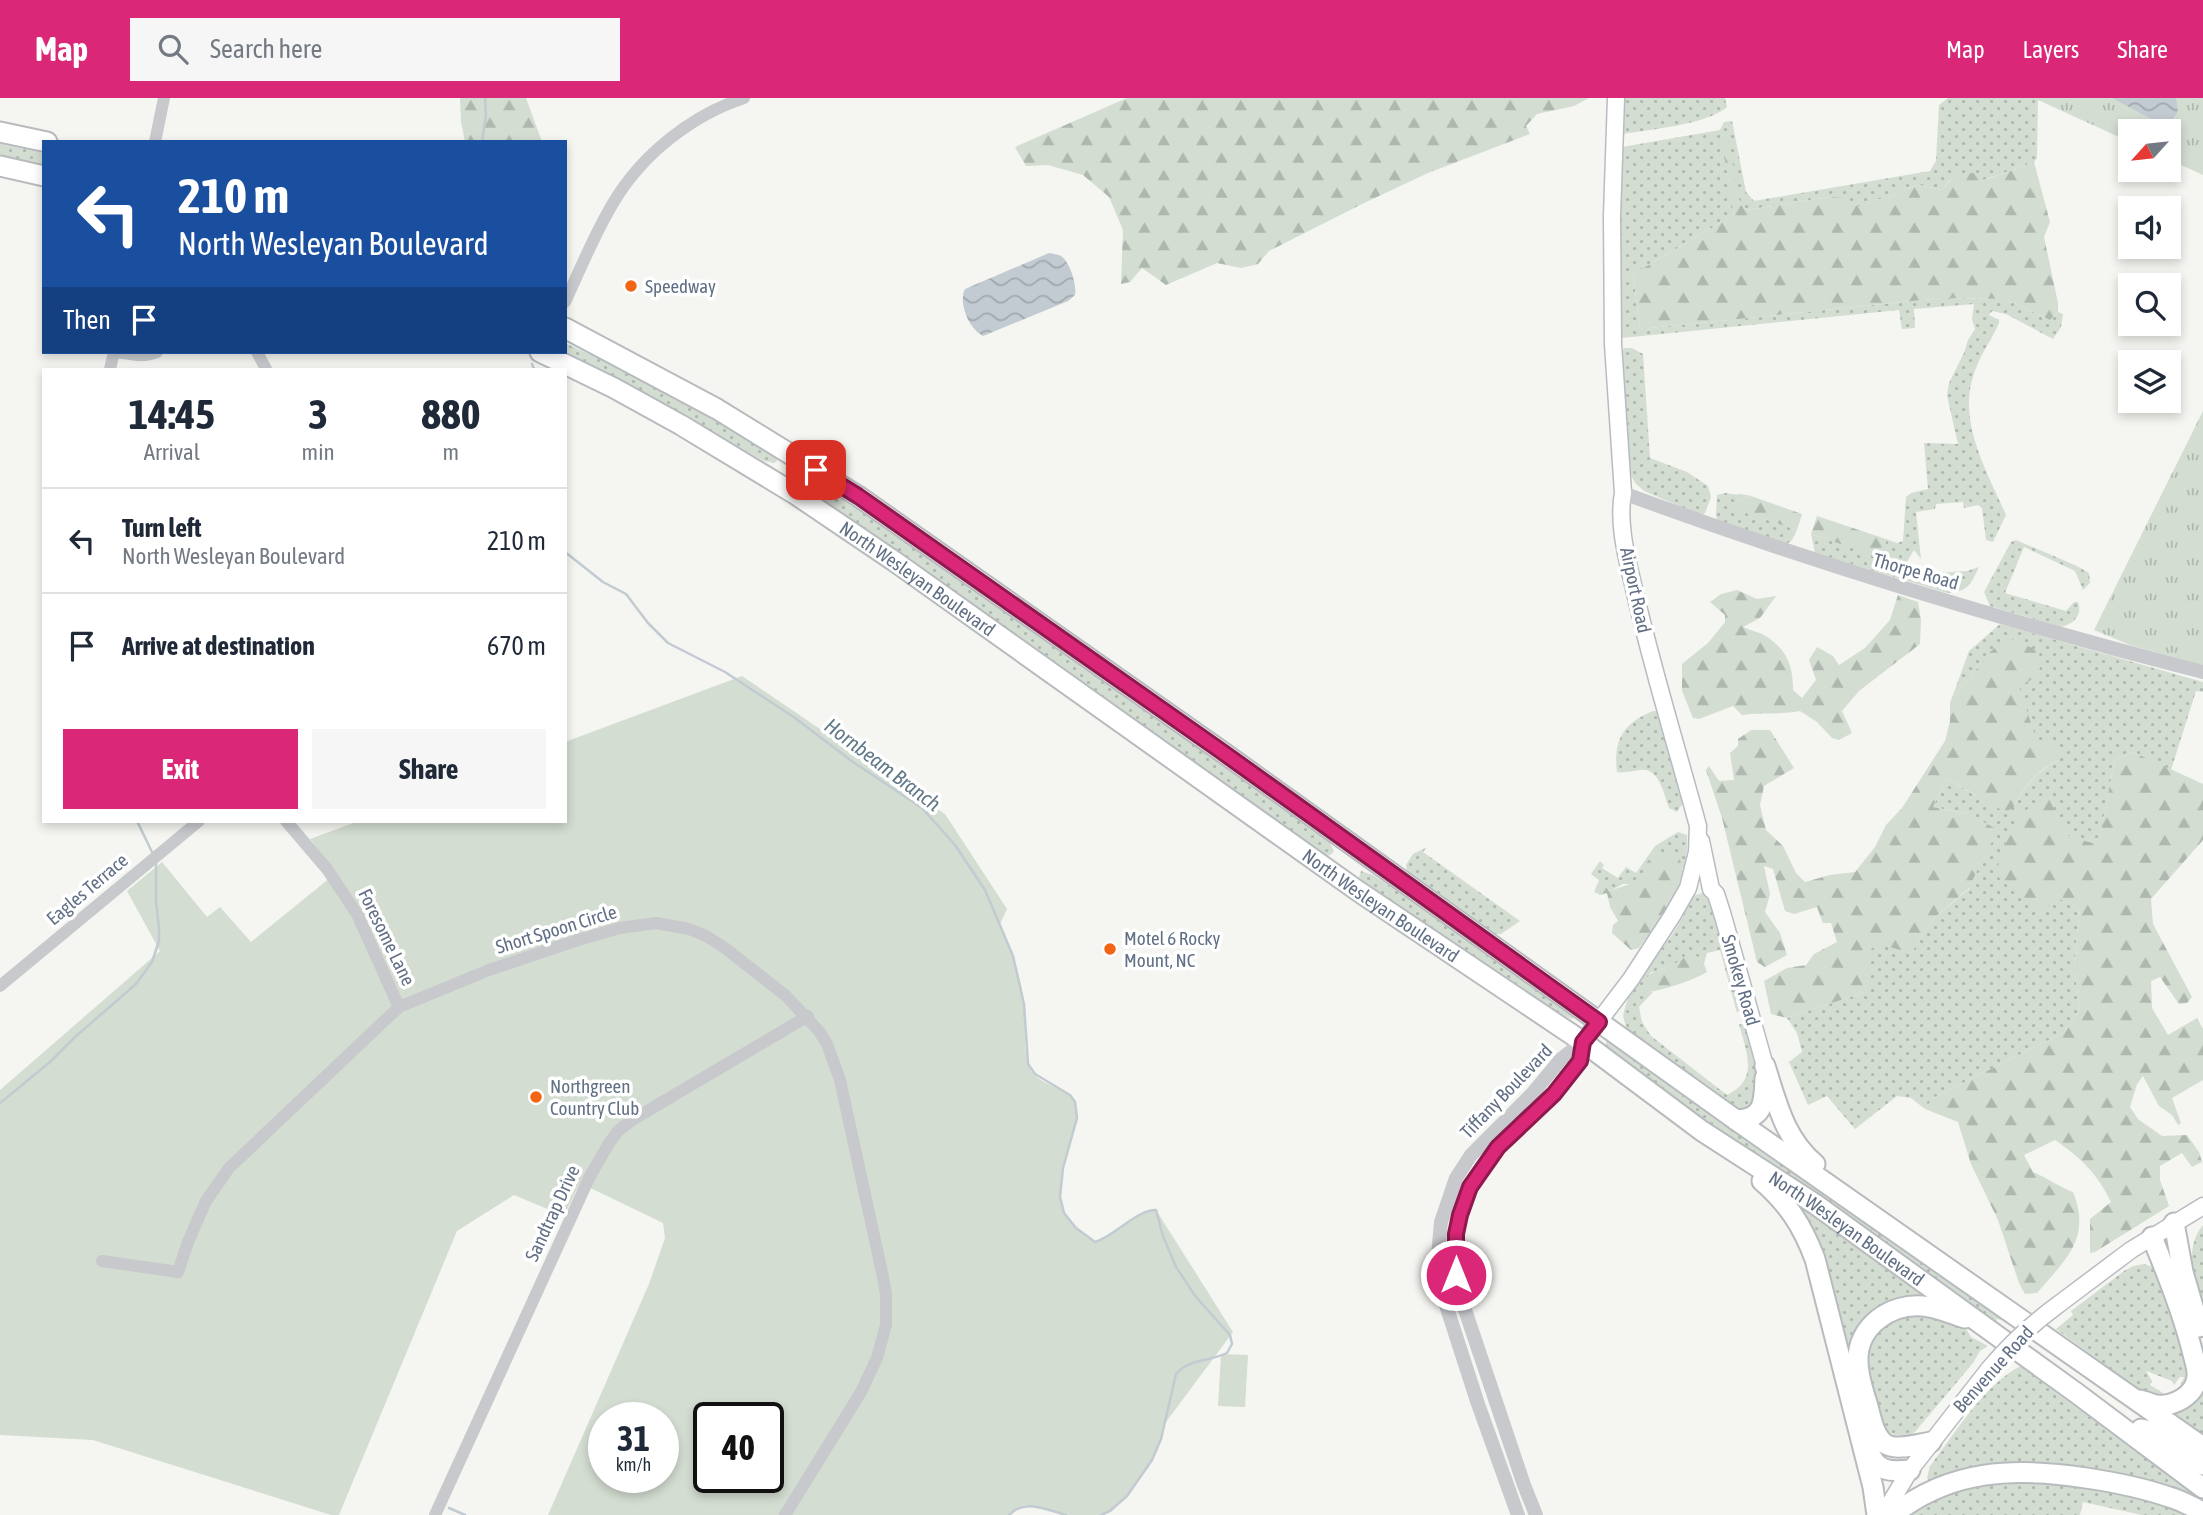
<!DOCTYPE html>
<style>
:root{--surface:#fff;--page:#f6f6f7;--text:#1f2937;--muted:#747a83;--line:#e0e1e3;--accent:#db2777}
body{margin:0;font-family:"Asap Condensed",sans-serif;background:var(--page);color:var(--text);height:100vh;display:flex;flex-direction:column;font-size:26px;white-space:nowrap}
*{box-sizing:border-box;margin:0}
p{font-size:23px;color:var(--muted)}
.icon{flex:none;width:38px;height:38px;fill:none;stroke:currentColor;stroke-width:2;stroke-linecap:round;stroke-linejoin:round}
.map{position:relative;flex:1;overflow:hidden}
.sheet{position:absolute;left:42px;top:270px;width:525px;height:455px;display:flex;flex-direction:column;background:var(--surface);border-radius:0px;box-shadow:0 4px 10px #0003}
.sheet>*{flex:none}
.banner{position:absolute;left:42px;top:42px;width:525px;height:214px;border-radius:0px;box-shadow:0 4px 10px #0003;background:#1a4fa0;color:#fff;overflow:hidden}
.needle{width:46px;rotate:243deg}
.tools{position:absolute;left:2118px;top:21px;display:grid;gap:14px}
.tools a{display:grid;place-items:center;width:63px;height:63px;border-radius:0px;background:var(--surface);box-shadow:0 4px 10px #0003;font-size:35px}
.speed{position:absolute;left:588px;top:1304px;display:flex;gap:14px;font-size:35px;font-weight:700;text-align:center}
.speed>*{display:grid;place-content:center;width:91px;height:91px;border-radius:50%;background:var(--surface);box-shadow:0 4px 10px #0003;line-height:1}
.speed small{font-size:18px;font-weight:400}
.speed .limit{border:4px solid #111;border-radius:10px;background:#fff;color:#111}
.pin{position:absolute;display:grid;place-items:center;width:60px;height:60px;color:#fff;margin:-30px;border-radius:14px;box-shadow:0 4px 10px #0006}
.me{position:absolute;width:77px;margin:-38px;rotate:0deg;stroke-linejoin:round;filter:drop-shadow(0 0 5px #0008)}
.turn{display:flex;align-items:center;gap:24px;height:147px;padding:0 21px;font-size:32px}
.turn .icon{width:91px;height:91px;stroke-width:2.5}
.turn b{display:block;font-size:49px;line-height:60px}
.then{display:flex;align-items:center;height:66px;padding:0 21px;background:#0003;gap:14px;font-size:26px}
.eta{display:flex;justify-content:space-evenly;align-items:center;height:119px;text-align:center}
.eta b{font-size:42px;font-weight:700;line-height:49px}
.button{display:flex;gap:14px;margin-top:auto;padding:14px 21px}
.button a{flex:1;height:80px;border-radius:0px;background:var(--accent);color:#fff;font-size:28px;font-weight:700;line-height:80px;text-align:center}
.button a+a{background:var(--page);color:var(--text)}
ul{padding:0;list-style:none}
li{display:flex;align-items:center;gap:21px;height:105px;padding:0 21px;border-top:2px solid var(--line)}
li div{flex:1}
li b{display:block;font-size:26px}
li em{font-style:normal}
header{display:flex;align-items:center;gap:42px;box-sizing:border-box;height:98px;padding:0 35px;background:var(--accent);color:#fff}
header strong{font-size:33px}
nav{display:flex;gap:38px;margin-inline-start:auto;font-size:24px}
.search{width:490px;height:63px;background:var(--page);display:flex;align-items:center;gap:18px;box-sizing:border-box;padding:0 24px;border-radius:0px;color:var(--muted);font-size:26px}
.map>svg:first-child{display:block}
</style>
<header>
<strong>Map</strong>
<div class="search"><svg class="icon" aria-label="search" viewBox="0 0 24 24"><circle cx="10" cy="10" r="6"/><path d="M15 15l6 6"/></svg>Search here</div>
<nav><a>Map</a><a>Layers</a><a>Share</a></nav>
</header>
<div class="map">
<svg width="2203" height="1417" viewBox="0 0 2203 1417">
<defs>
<pattern id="grass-dots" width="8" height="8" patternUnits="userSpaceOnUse" patternTransform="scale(1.75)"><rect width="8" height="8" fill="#d4ddd1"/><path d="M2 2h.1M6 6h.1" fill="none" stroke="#afb8af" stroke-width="1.8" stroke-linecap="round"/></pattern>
<pattern id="forest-firs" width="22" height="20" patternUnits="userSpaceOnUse" patternTransform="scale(1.75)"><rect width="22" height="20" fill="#d4ddd1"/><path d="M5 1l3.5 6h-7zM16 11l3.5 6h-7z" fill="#afb8af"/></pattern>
<pattern id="park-tufts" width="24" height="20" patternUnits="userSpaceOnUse" patternTransform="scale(1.75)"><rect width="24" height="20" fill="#d4ddd1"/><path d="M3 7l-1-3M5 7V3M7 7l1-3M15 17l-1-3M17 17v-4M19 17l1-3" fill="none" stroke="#afb8af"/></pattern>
<pattern id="water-waves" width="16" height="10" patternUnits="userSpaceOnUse" patternTransform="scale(1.75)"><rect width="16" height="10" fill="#c2cbd1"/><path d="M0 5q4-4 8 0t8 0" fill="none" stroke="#a1a9af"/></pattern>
</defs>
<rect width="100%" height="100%" fill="#f5f5f1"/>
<g fill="url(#grass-dots)">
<path d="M1623,0H1725L1727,9C1706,27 1651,31 1623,36Z"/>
<path d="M1948,0H2038L2037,60L2034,64L1981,83L1950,82L1942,92L1919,87L1904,91L1889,101H1878L1864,108H1849L1829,99L1746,112L1740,105L1721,32L1734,117L1633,176L1640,231L1942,200L2005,201L2050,222L2058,214L2063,216L2061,229L2053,241L2006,216L1992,213L1989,217L1999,222V225C1991,243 1978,260 1973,279C1958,325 1988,376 2006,417L1993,444L1986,442L1982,410L1978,407L1964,410L1963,404L1936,406L1935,411L1916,414L1921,461L1914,452L1904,469L1925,476L1967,473L1979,469C1970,488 1968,493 1947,495L1815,455L1811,436L1879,458L1886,453V441L1897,445L1903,443L1906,399L1911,395L1928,391L1924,345L1958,346L1947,298L1949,285L1964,255L1968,242L1975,231L1972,221L1974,206L1914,211L1915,230L1902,231L1899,212L1622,240L1619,234L1622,49L1720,32L1724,24L1732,23L1746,94L1754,103L1930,73L1936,63L1939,7Z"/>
<path d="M0,46L44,55V68L0,60Z"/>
<path d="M565,245L687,301L775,357L777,363L774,365L764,363L679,314L589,272L565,254Z"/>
<path d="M1625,250H1632L1643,256L1650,360L1687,374L1708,388L1711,399L1705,415L1700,417L1644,393L1635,385L1628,371L1619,253Z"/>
<path d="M804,377H811L884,423L1328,741L1334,753C1330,759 1326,758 1319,757L824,407L804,388L801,380Z"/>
<path d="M1726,395C1735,398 1742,395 1751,398L1737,402L1735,411L1797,432L1792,442L1787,446L1718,423L1716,418L1717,397Z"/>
<path d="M2016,442L2077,468L2089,475L2090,485L2083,492L2075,473L2024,449L2005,495L2066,513L2074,504H2078C2083,518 2073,526 2061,529L1990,508L1984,494L2011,444Z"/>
<path d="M2000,526L2203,584V594L2196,593L2171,672L2133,654L2115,661L2098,748L2066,737L2047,698L2060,801L2080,810L2074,867L2080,912L2063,935L1933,1000L1925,1011L1911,1000L1897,998L1855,1031L1827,998L1808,1007L1789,964L1802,954L1797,935L1787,920L1865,894L1868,881L1867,853L1879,845L1911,855L1934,820L1969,791V716L1933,709L1946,680L1975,697L2014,709C2023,689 2039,671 2059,662L2036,642L2018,587L1981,562L1972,580L1953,597L1969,553Z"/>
<path d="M1653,613H1658L1661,621L1683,705L1677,714L1669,710C1664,696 1659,669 1640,672C1632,673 1626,675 1617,674C1613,641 1624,625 1653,613Z"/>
<path d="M1678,734L1687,737C1688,755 1685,768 1679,785L1683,770L1645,779L1633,786H1623L1610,793L1604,787L1598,785L1599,782L1591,776L1600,763L1604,767L1602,770L1618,780L1626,769L1636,775L1655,748Z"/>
<path d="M1427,749L1423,754L1520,823L1501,836L1490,837L1407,774L1406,767L1413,756Z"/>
<path d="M1361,773L1373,777L1506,866L1575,918L1572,921L1565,918L1505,878L1369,793L1359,780Z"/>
<path d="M1702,795L1709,797L1712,801L1741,908L1737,915L1720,852L1707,855L1704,865L1698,859L1689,855L1676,866L1650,875L1641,894H1653L1639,909L1642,924L1651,938L1727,997C1760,981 1746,954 1739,926H1744L1750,938L1759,983L1752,1008L1737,1014L1630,935C1625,927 1621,919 1625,910C1633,882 1656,860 1672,837C1680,825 1686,811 1693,798Z"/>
<path d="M1607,942L1733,1027L1998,1217L2002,1222L1996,1221L1998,1225H1994L1617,959L1605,949Z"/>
<path d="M1795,1106L1826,1124L1945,1206L1914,1201L1852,1253L1843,1254Z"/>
<path d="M2203,1127V1222C2195,1194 2182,1151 2203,1127Z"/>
<path d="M2144,1166L2156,1170L2192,1267L2188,1285L2177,1295L2184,1279H2180L2174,1287L2172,1283L2146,1273L2152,1283L2150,1287L2163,1295L2159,1300L2141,1293L2056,1231L2073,1217L2071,1213L2124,1173L2133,1168Z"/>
<path d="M1920,1215C1936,1219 1965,1222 1971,1239L1988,1248L1980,1253L1973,1265L1914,1335L1906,1338L1895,1337L1885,1333L1870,1294L1866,1248L1886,1222Z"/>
<path d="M2021,1268L2203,1403L2054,1370L1931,1385L1927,1380L1930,1368C1954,1337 1985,1285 2021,1268Z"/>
<path d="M2203,1288V1344L2174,1319V1310Z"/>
<path d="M1996,1379L2099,1387L2195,1417H2142L2083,1404L2080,1417H1906L1917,1408Z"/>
</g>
<g fill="url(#forest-firs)">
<path d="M460,0H526L542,44H465L461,24Z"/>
<path d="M1127,0H1589L1574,8L1537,16L1526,28L1530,36L1428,75L1362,106L1269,153L1258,166L1241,170L1217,165L1166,187L1142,170L1130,184L1121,186L1123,132L1109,99L1083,77L1048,67L1026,68L1015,49Z"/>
<path d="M1720,32L1727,35L1740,105L1746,112L1829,99L1843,100L1849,108H1864L1878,101H1889L1904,91L1919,87L1942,92L1956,76L1973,75L1982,83L2034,64L2050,124L2044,139L2058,205V214L2050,222L2005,201L1942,200L1640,231L1633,176L1734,117Z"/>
<path d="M1751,398L1802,416L1797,432L1734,411L1737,402Z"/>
<path d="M1817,418L1886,441V453L1879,459L1811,436Z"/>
<path d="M1737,492L1757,501L1776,498L1760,520L1743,529C1752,533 1763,535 1770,541C1789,555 1793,571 1793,592L1802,600L1816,582L1809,562L1817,549L1833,558L1839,567L1865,550L1890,522L1898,497L1918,504L1921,522L1920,546L1859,593L1842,613L1852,635L1839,642L1832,640L1817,624L1800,613C1781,617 1762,614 1742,617L1733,608L1699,621L1693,620L1682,593V566L1708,545L1725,524V517L1710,504L1721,496Z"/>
<path d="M2007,539L2039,553L2040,570L2035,580L2019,588L2036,641L2056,645L2059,662C2039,670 2023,689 2014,709L2005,714L1946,680L1933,709L1969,716L1998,732L1968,791L1934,820L1911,855L1879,846L1868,853V881L1865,894L1787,920L1771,916L1764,883L1787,870L1806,867L1814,856L1837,844L1831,825H1823L1817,809L1794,816L1785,813L1773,771L1764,768L1770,796L1765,814L1780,835L1787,857L1765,869L1757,864L1722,720L1706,672L1709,668L1719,683L1734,682L1730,655L1738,648V641L1751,632H1770L1794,670L1764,688L1760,707L1766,732L1783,748L1796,775L1805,784L1830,777L1855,774L1875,749L1886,727L1902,710L1945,643L1950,623V605L1953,597L1972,580L1981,562Z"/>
<path d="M2133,654L2203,686V742L2151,801L2153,826L2192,899L2187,905L2179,906L2160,879L2151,883L2152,910L2168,937L2197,920L2203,931V982L2172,1000L2181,1025L2178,1027L2172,1017L2159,1008L2143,978L2137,986L2130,1009L2138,1021L2162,1038L2187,1037L2199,1054L2202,1064L2192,1069L2182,1055L2160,1068V1082L2169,1108L2095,1154L2090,1155V1121L2111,1104C2097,1075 2081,1060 2055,1042L2024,1057L2033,1074C2048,1080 2059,1089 2073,1094C2092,1141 2065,1162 2037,1195L2025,1196L2019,1185L1998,1122L1971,1066L1958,1024L1925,1011L1933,1000L2063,935L2080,912L2074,867L2080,810L2060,801L2039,814L1996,777L2001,755L2018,717L2048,698L2066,737L2098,747L2115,661Z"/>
<path d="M1674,754C1677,758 1681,762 1682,768C1685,793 1653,830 1639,850L1631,852L1612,835L1613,827L1618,823L1610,809L1607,795L1600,797L1594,794L1598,785L1604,787L1610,793C1622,788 1634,786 1644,779C1642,759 1658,755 1674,754Z"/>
<path d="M1689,855C1700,859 1704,863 1707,874C1692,883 1658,894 1641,895C1646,870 1655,876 1674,866C1680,863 1684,859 1689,855Z"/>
</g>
<g fill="url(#park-tufts)">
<path d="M2038,0H2203V77L2168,61V33H2130V44L2038,2Z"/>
<path d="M2203,313V567L2130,547L2094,532Z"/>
</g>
<g fill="#d4ddd1" fill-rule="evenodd">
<path d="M742,578L945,716L1007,811L1000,826C1010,852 1022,879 1024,907C1026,925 1023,950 1028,966C1034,990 1072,986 1077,1011C1078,1020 1075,1029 1072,1037C1065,1065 1050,1099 1071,1124C1078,1132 1085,1140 1095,1144C1115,1138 1137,1112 1156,1112L1233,1234L1163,1328L1158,1350L1148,1370L1127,1398L1110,1413L1101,1417H1066L1024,1407L1017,1410L1009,1417H548L649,1186L665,1140L663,1125L580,1085L564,1118L514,1097L457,1133L339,1417H331L93,1342L0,1337V992L160,853L127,793L162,764L207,819L220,809L251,844L336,775L310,741L359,723H565V644ZM604,1320H663V1379H604ZM709,1320H768V1379H709Z"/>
<path d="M1221,1256L1248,1257L1245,1309L1218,1308Z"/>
</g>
<g fill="url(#water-waves)">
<path d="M2112,0H2176L2178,13L2172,23L2157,24Z"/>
<path d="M1049,155C1053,156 1057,156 1061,158C1070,164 1077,187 1075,197L1068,203L983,238C969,231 958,205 965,191Z"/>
</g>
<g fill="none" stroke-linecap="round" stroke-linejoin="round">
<g stroke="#c2cbd1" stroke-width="2.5">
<path d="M482,44L486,17L485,0"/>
<path d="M532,266L534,271"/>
<path d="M565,454L603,484L626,496L648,525L668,545L725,574L795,620L853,664L922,710L955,747L985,792L1013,858L1024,906L1028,966L1035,976L1070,997L1075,1004L1077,1020L1063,1070L1060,1099L1064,1115L1076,1130L1095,1144C1115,1138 1136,1112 1156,1112L1163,1138L1176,1169L1196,1199L1230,1237L1232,1246L1227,1255C1211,1263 1188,1261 1176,1276L1161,1341L1152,1362L1127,1398L1110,1413L1101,1417"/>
<path d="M137,723L153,756"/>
<path d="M0,1005L50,964L75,939L136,886L152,864L159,843V831L156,803V765"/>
<path d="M449,1410L465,1417"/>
<path d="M1009,1417C1025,1400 1047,1412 1066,1417"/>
</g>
<g stroke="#b8bcc2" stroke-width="19">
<g id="secondary">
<path d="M1701,743L1711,791L1716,796L1723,818L1765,968"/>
<path d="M1583,944L1631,881L1672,818L1688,790L1697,754L1698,728C1677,650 1653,573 1635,495C1628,464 1617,427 1623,395L1613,246L1612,118L1616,0"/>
<path d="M2059,1206L2131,1152L2203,1108"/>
<path d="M1883,1417L1910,1372L1989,1271"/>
</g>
</g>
<g stroke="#b8bbbe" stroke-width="23">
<g id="trunk">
<path d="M0,34L47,44"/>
<path d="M0,68L44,78"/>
<path d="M565,230L717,311L858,398L1221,653L1736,1022L2203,1349"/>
<path id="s1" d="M540,254L614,290L681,327L795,396L894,463L1358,793L1583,944L1702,1033L1815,1106L2075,1294L2203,1390"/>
<path d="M1765,968C1777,1005 1784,1040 1815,1066"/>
<path d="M1736,1022C1765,1021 1764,1003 1765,980"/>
<path d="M1762,1083C1789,1107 1802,1127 1815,1161L1873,1389L1877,1417"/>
<path d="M2174,1125L2183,1174L2199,1229"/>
<path d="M2140,1302C2145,1303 2151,1306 2156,1307C2173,1309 2195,1298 2197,1279C2198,1271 2194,1261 2192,1252C2182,1213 2167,1176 2152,1139"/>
<path d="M2141,1331L2147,1332L2203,1367"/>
<path d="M1931,1344C1918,1346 1895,1354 1884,1345C1873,1336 1871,1318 1867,1305C1863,1292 1858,1278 1858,1263C1857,1228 1891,1205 1923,1208C1937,1209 1951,1216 1965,1220"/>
<path d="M1869,1352C1875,1374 1891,1374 1910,1372"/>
<path d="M1893,1417C1950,1371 2016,1369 2086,1380C2113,1384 2143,1390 2169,1399C2181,1402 2192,1409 2203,1414"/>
</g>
</g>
<g stroke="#c7c9cd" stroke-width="12">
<path d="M155,44L164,0"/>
<path d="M565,204C581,170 595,134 615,102C643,56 692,17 744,0"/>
<path d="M116,254C130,256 143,260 157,254"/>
<path d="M257,254L266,271"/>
<path d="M110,271L114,254"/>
<path d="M286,723L327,771L357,816L399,909"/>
<path d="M0,888L199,723"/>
<path d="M102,1163L178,1174L188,1144L206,1103L229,1070L399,909L489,872L578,842L620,830L656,825L689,831L706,838L725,850L786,898L819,933L827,946L840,982L883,1179L886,1196V1227L877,1260L861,1294L785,1417"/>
<path d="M435,1417L590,1078L608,1047L618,1033L632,1022L808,918"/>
</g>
<g stroke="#c7c9cd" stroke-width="14">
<path d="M1623,395C1813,465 2007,524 2203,574"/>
<path d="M1518,1417L1478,1306L1445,1204L1437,1169L1441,1124L1456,1080L1471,1057L1532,996L1561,961L1583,944"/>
<path d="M1536,1417L1524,1387L1460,1197C1442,1105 1476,1069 1540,1010C1554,997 1569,982 1579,965C1582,959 1582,951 1583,944"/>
</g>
<use href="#secondary" stroke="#fff" stroke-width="16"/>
<use href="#trunk" stroke="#fff" stroke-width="19"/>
<g stroke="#b8bcc2" stroke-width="19" stroke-linecap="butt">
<path id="secondary-bridge" d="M1989,1271C2010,1246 2033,1225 2059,1206"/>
</g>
<use href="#secondary-bridge" stroke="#fff" stroke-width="16"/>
</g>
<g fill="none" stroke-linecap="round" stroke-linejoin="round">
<g stroke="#8e194d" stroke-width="18">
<path id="route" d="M816,372L858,398L1221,653L1599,924L1583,944L1580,963L1554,996L1498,1049L1470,1089L1460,1117L1456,1136V1177"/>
</g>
<use href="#route" stroke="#db2777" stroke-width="12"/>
</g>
<g fill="#f26514" stroke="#fff" stroke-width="2.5">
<circle cx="631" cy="188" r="7"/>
<circle cx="1110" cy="851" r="7"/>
<circle cx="536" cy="999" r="7"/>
</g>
<g text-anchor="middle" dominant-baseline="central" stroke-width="7" stroke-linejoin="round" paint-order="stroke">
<g font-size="19" fill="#617085" stroke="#fff" text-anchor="start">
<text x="645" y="188">Speedway</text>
<text x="1124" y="840">Motel 6 Rocky<tspan x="1124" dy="22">Mount, NC</tspan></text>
<text x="550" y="988">Northgreen<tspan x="550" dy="22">Country Club</tspan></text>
</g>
<g font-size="19" fill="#617085" stroke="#fff">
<text transform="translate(1916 473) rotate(16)">Thorpe Road</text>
<text stroke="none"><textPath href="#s1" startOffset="441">North Wesleyan Boulevard</textPath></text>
<text transform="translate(1636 492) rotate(78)">Airport Road</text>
<text transform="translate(87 791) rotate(-40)">Eagles Terrace</text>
<text stroke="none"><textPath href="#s1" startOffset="1008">North Wesleyan Boulevard</textPath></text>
<text transform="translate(556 831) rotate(-17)">Short Spoon Circle</text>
<text transform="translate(387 839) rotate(64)">Foresome Lane</text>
<text transform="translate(1741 882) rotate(74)">Smokey Road</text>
<text transform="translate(1506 993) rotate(-46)">Tiffany Boulevard</text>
<text transform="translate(552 1115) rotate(-65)">Sandtrap Drive</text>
<text stroke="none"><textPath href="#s1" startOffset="1575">North Wesleyan Boulevard</textPath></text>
<text transform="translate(1993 1271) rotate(-48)">Benvenue Road</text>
</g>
<g font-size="21" font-style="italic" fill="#627a89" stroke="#fff">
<text transform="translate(883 666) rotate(37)">Hornbeam Branch</text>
</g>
</g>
</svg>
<div class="tools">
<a><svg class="needle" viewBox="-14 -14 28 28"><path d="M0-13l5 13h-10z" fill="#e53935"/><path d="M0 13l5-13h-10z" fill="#747a83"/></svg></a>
<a><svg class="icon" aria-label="sound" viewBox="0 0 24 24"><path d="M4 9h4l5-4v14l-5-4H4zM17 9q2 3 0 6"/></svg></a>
<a><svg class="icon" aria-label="search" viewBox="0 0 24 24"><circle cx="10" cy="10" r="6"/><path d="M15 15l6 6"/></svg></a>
<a><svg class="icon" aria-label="layers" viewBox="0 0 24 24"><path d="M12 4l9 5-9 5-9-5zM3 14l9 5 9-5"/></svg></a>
</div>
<div class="speed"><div>31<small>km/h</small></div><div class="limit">40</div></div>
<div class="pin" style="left:816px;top:372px;background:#d93025"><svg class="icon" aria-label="arrive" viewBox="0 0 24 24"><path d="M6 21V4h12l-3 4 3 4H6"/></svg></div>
<svg class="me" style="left:1456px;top:1177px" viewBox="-20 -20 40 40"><circle r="17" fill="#db2777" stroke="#fff" stroke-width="3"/><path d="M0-11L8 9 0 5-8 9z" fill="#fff"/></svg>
<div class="banner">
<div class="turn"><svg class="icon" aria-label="left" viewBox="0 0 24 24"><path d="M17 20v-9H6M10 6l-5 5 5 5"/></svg><div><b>210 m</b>North Wesleyan Boulevard</div></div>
<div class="then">Then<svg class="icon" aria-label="arrive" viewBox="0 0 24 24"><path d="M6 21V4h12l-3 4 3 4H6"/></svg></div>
</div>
<section class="sheet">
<div class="eta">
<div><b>14:45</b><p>Arrival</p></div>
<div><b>3</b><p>min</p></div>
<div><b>880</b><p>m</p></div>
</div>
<ul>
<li><svg class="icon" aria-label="left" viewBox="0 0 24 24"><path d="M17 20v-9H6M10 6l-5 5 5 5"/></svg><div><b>Turn left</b><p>North Wesleyan Boulevard</p></div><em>210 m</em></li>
<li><svg class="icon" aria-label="arrive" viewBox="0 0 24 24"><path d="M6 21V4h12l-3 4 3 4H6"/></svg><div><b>Arrive at destination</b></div><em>670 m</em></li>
</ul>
<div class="button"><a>Exit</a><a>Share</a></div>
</section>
</div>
